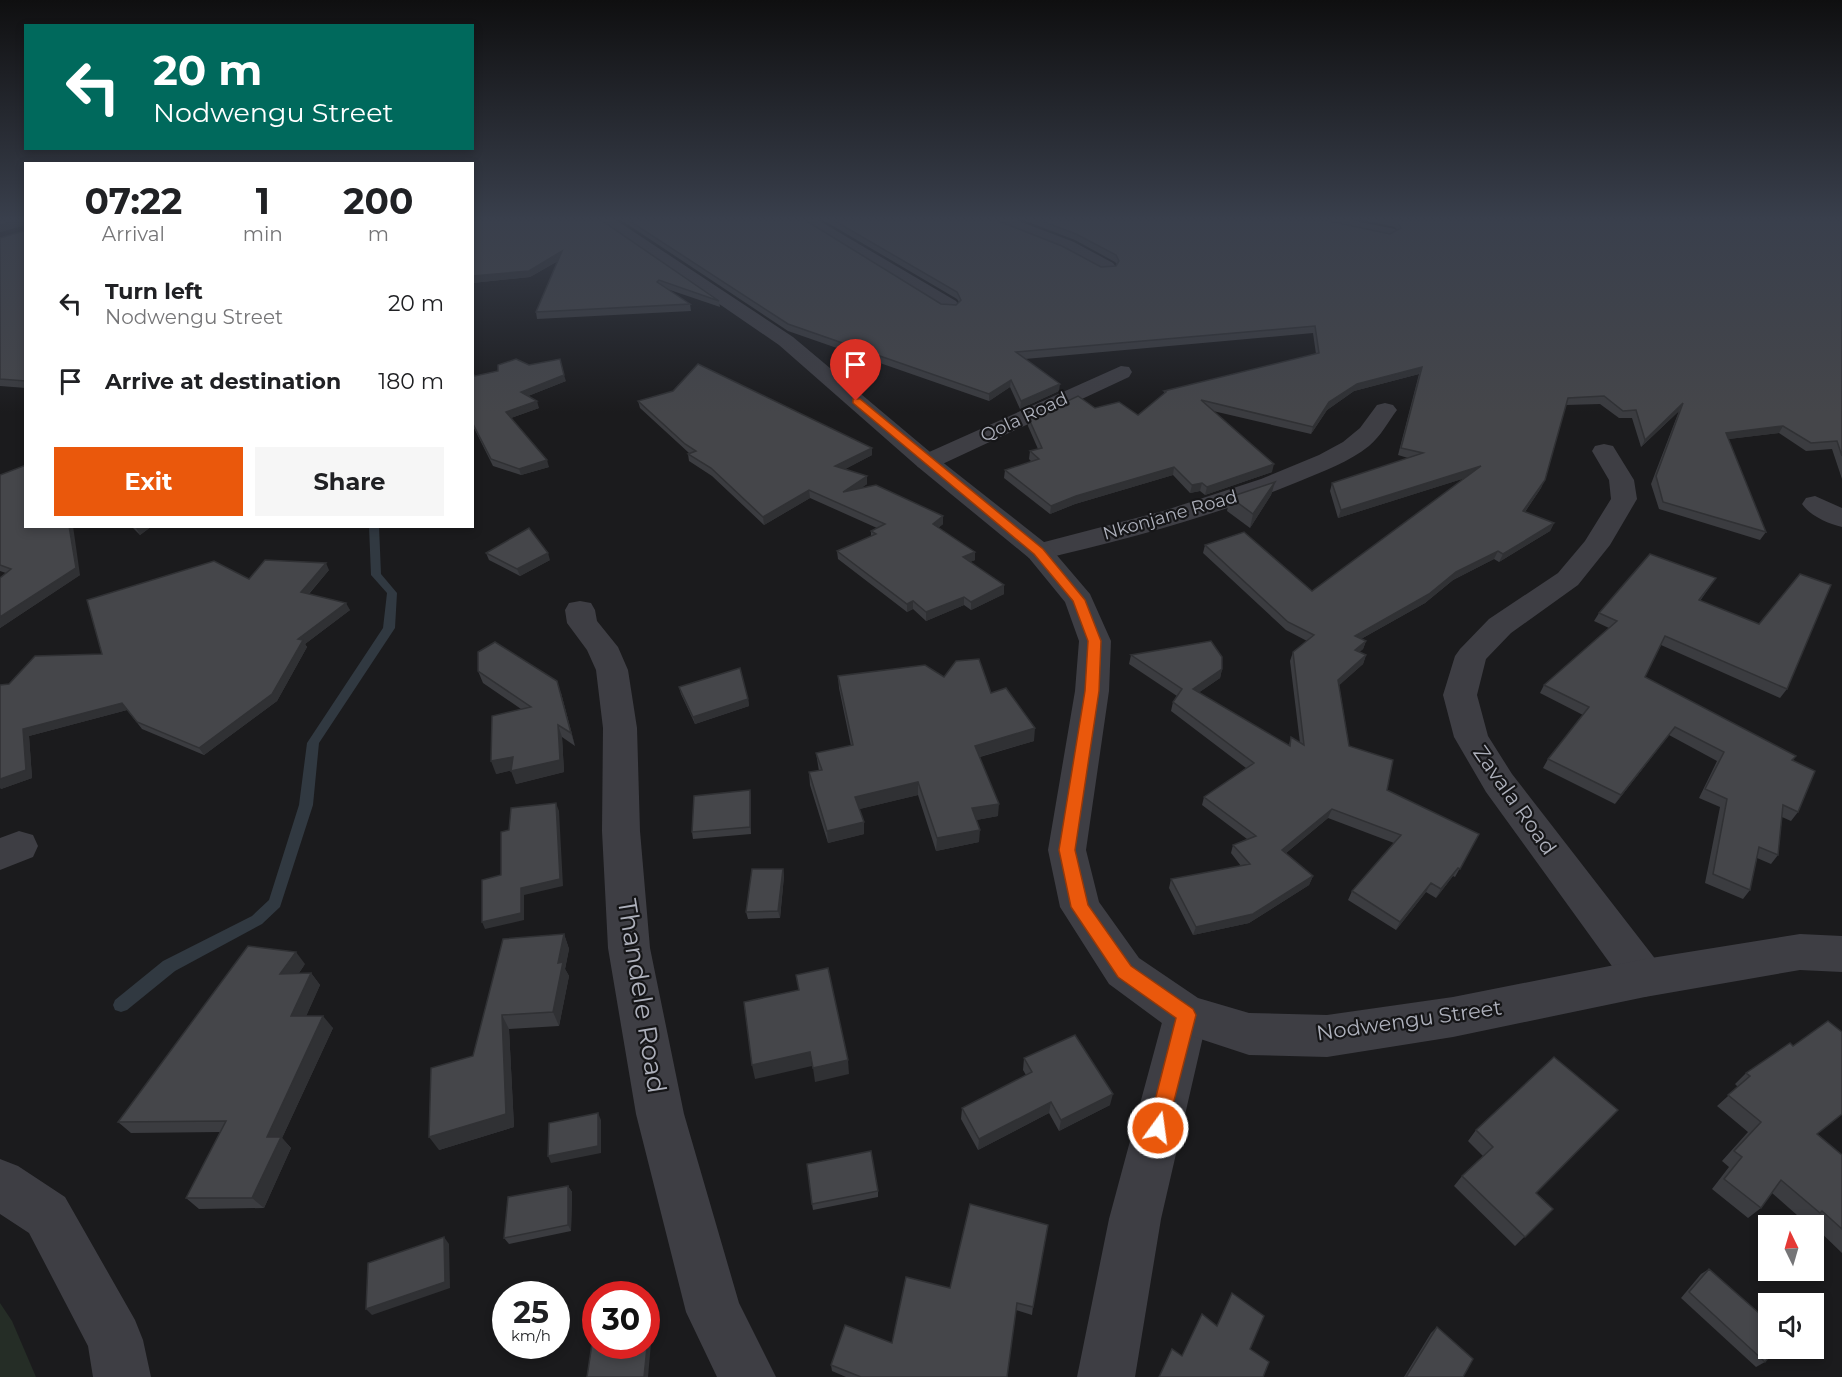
<!DOCTYPE html>
<style>
:root{--surface:#fff;--page:#f6f6f6;--text:#202124;--muted:#757577;--accent:#ea580c}
body{margin:0;font-family:Montserrat,sans-serif;background:var(--page);color:var(--text);height:100vh;display:flex;flex-direction:column;font-size:22px;white-space:nowrap}
*{box-sizing:border-box;margin:0}
p{font-size:20px;color:var(--muted)}
.icon{flex:none;width:33px;height:33px;fill:none;stroke:currentColor;stroke-width:2;stroke-linecap:round;stroke-linejoin:round}
.map{position:relative;flex:1;overflow:hidden}
.panel{position:absolute;left:24px;top:162px;width:450px;height:366px;display:flex;flex-direction:column;background:var(--surface);border-radius:0px;box-shadow:0 3px 9px #0003}
.panel>*{flex:none}
.hud{position:absolute;left:24px;top:24px;width:450px;height:126px;border-radius:0px;box-shadow:0 3px 9px #0003;background:#00695c;color:#fff;overflow:hidden}
.needle{width:39px;rotate:355deg}
.controls{position:absolute;left:1758px;top:1215px;display:grid;gap:12px}
.controls a{display:grid;place-items:center;width:66px;height:66px;border-radius:0px;background:var(--surface);box-shadow:0 3px 9px #0003;font-size:30px}
.speed{position:absolute;left:492px;top:1281px;display:flex;gap:12px;font-size:30px;font-weight:700;text-align:center}
.speed>*{display:grid;place-content:center;width:78px;height:78px;border-radius:50%;background:var(--surface);box-shadow:0 3px 9px #0003;line-height:1}
.speed small{font-size:15px;font-weight:400}
.speed .limit{border:9px solid #d22;background:#fff;color:#111}
.pin{position:absolute;display:grid;place-items:center;width:51px;height:51px;color:#fff;margin:-62px -26px;border-radius:50% 50% 50% 0;rotate:-45deg;box-shadow:0 0 6px #0007}
.pin .icon{rotate:45deg}
.me{position:absolute;width:66px;margin:-33px;rotate:14deg;stroke-linejoin:round;filter:drop-shadow(0 0 4px #0008)}
.turn{display:flex;align-items:center;gap:21px;height:126px;padding:0 30px;font-size:27px}
.turn .icon{width:78px;height:78px;stroke-width:2.5}
.turn b{display:block;font-size:42px;line-height:51px}
.eta{display:flex;justify-content:space-evenly;align-items:center;height:102px;text-align:center}
.eta b{font-size:36px;font-weight:700;line-height:42px}
.action{display:flex;gap:12px;margin-top:auto;padding:12px 30px}
.action a{flex:1;height:69px;border-radius:0px;background:var(--accent);color:#fff;font-size:24px;font-weight:700;line-height:69px;text-align:center}
.action a+a{background:var(--page);color:var(--text)}
ul{padding:0;list-style:none}
li{display:flex;align-items:center;gap:18px;height:78px;padding:0 30px}
li div{flex:1}
li b{display:block;font-size:22px}
li em{font-style:normal}
.map>svg:first-child{display:block}
</style>
<div class="map">
<svg width="1842" height="1377" viewBox="0 0 1842 1377">
<rect width="100%" height="100%" fill="#1b1b1d"/>
<path fill="#252d26" d="M0,1303L12,1321L36,1377H0Z"/>
<g fill="none" stroke-linecap="round" stroke-linejoin="round">
<path fill="#313941" fill-rule="evenodd" d="M369,526H379L381,574L397,593L395,628L319,743L313,805L280,907L262,924L175,971L127,1010L121,1012L115,1010L113,1005L115,1000L163,961L252,916L269,900L299,805L307,743L383,628L387,593L371,575Z"/>
<g fill="#3e3e44" fill-rule="evenodd">
<path d="M798,220H818L956,301L959,305L956,309H942Z"/>
<path d="M992,220H1016L1074,242L1113,263L1116,267L1113,271H1101L1062,250L994,223Z"/>
<path d="M1316,220H1350L1395,229L1397,233L1389,238L1324,225Z"/>
<path d="M1121,366L1129,367L1132,372L1129,377L936,467L927,469L918,467L915,462L918,457Z"/>
<path d="M1385,403L1393,405L1397,410C1388,422 1381,436 1369,446C1349,462 1324,471 1300,481C1216,516 1127,539 1039,560L1029,558L1025,552L1029,546L1163,511L1261,479L1319,455L1343,442L1360,428L1377,405Z"/>
<path d="M1604,444L1613,446L1634,480L1637,499L1610,545L1578,585L1511,633L1486,659L1477,695L1488,736L1512,774L1660,965L1667,978L1660,991L1645,997L1630,991L1486,792L1454,737L1443,695L1455,656L1460,649L1489,619L1558,573L1585,541L1611,499L1609,480L1592,451L1595,446Z"/>
<path d="M1815,496L1842,508V527C1829,524 1810,516 1802,504L1806,498Z"/>
<path d="M580,601L591,603L595,610L597,621L618,647L628,670L637,728L640,831L650,948L684,1114L739,1303L776,1377H717L686,1312L636,1114L608,948L602,831L603,728L596,670L587,650L567,623L565,610L569,603Z"/>
<path d="M19,831L33,835L38,846L33,857L0,870V838Z"/>
<path d="M1186,995L1202,1001L1208,1015L1161,1219L1135,1377H1077L1109,1219L1164,1015L1170,1001Z"/>
</g>
<g fill="#3e3e44" fill-rule="evenodd">
<path d="M597,220H616L793,337L936,457L1049,546L1090,594L1111,641L1109,691L1086,850L1099,902L1139,958L1198,998L1249,1013L1327,1015L1453,997L1645,959L1800,934L1842,936V972L1800,970L1645,997L1453,1037L1327,1057L1249,1055L1170,1029L1109,984L1060,907L1048,850L1075,691L1079,641L1065,602L1029,558L918,467L779,345Z"/>
<path d="M0,1159L18,1166L65,1197L135,1320L143,1340L151,1377H93L88,1346L29,1233L0,1214Z"/>
</g>
</g>
<g fill="#3b3c40">
<path d="M0,220H26V388L0,386V238L24,231V225L0,232Z"/>
<path d="M472,220H601L719,301L720,307L667,289L690,304L691,311L537,319L536,312L558,261L530,277L472,283Z"/>
<path d="M621,220H805L941,304L956,305L959,302L957,299L823,220H996L1101,267L1116,266L1117,264L1115,262L1075,240L1023,220H1324L1390,234L1397,230L1395,227L1363,220H1842V479L1832,449L1806,451L1779,433L1728,439L1766,532L1760,540L1659,509L1651,484L1679,411L1641,447L1632,418H1619L1600,404L1566,405L1541,488L1525,512L1554,523L1550,531L1499,562L1494,559L1453,580L1425,603L1361,639L1366,641L1363,649L1359,652L1366,655L1363,664L1339,685L1349,746L1387,790L1479,834L1455,877L1453,876L1436,898L1426,892L1396,930L1348,900L1352,891L1394,843L1328,818L1286,853L1313,876L1309,885L1249,923L1193,935L1169,888L1171,879L1241,866L1231,853L1233,845L1247,839L1202,805L1204,797L1246,768L1171,711L1173,702L1177,696L1129,664L1131,655L1222,669L1220,678L1198,693L1289,745L1291,737L1300,743L1290,661L1293,652L1307,641L1286,630L1203,553L1205,545L1312,591L1465,478L1338,518L1330,491L1332,483L1408,458L1398,455L1419,374L1354,391L1327,410L1311,434L1213,411L1272,472L1205,495L1200,491L1190,493L1173,475L1075,504L1050,514L1004,478L1005,470L1032,462L1029,459L1030,451L1038,449L1028,426L1029,419L1095,408L1138,415L1164,394V391L1316,354L1313,333L1025,359L1059,391L1020,409L1010,387L989,401L788,331Z"/>
<path d="M472,373L475,376L566,381L528,396L539,408L511,418L549,467L521,475L493,466L472,424Z"/>
<path d="M638,401L872,448V455L845,469L867,476V484L861,488L943,524L938,528L975,552V560L970,562L1004,585V594L971,610L964,605L926,621L913,609L907,612L838,559L837,551L871,536V531L877,528L810,498L764,525L712,476L689,461L688,454L689,453L640,408Z"/>
<path d="M0,475L80,575L0,628V578L6,573L0,571Z"/>
<path d="M1275,482L1271,495L1250,528L1227,511L1230,497Z"/>
<path d="M131,526H152L140,535Z"/>
<path d="M486,553L550,560L520,576L489,560Z"/>
<path d="M329,570L309,594L350,610L305,644L307,647L277,701L204,755L142,729L127,710L29,736L32,778L1,789L0,787V685L9,684L102,654L249,579Z"/>
<path d="M1716,578L1700,601L1787,689L1780,698L1661,645L1645,677L1796,756L1793,760L1798,812L1791,821L1782,817L1778,855L1771,864L1757,858L1750,890L1743,899L1705,883L1720,807L1699,798L1717,761L1669,735L1615,804L1543,768L1548,759L1583,715L1540,693L1544,685L1609,628L1594,621L1599,613Z"/>
<path d="M478,671L561,693L575,746L562,737L564,772L516,784L512,770L496,774L521,709L483,683Z"/>
<path d="M838,676L944,677L991,693L1034,741L980,757L998,816L976,820L979,842L936,851L918,795L859,809L864,834L828,843L810,785L809,772L819,771L816,753L851,746L839,688Z"/>
<path d="M679,687L748,699L749,706L695,724L681,694Z"/>
<path d="M750,790L751,798V834L693,839L692,832Z"/>
<path d="M783,869L784,876L780,918L748,919L746,912Z"/>
<path d="M564,934L569,949L565,969L569,976L559,1026L509,1029L514,1127L439,1150L473,1056L503,939Z"/>
<path d="M305,964L299,973H311L320,985L306,1016L333,1028L282,1138L291,1148L264,1208L199,1209L186,1198L220,1132L131,1133L118,1122Z"/>
<path d="M1554,1057L1536,1193L1553,1209L1515,1246L1454,1186L1462,1176L1483,1156L1468,1141L1476,1130Z"/>
<path d="M1024,1058L1110,1105L1059,1131L1049,1113L978,1150L961,1119L962,1108L1026,1075L1023,1070Z"/>
<path d="M1746,1073L1842,1155V1253L1814,1226L1808,1221L1806,1223L1772,1193L1761,1208L1748,1218L1712,1189L1729,1167L1722,1161L1748,1132L1717,1106L1738,1087L1735,1084Z"/>
<path d="M568,1186L572,1192L571,1231L509,1244L504,1238Z"/>
<path d="M878,1191V1197L813,1210L812,1204Z"/>
<path d="M970,1204L1033,1307L1032,1315L1016,1310L1007,1377H846L832,1371L831,1365L892,1343L950,1288Z"/>
<path d="M1709,1269L1765,1362L1756,1367L1681,1298L1701,1274Z"/>
<path d="M1437,1327L1463,1377H1404L1431,1333Z"/>
</g>
<g fill="#303134">
<path d="M16,220H25L26,225L0,232V225Z"/>
<path d="M562,251L563,258L530,277L472,283V276Z"/>
<path d="M1422,367L1419,374L1354,391L1327,410L1311,434L1313,427L1329,402L1357,384Z"/>
<path d="M564,375L566,381L523,398L521,392Z"/>
<path d="M1011,380L1010,387L989,401V394Z"/>
<path d="M1060,384L1059,391L1020,409L1021,401Z"/>
<path d="M537,401L539,408L508,419L506,412Z"/>
<path d="M1683,403L1679,411L1641,447L1645,440Z"/>
<path d="M1783,426L1779,433L1721,440L1726,433Z"/>
<path d="M872,448V455L836,474L835,466Z"/>
<path d="M547,460L549,467L521,475L519,469Z"/>
<path d="M1274,464L1272,472L1205,495L1207,487Z"/>
<path d="M1481,466L1478,474L1338,518L1341,510Z"/>
<path d="M1174,467L1173,475L1075,504L1050,514L1051,506L1076,496Z"/>
<path d="M867,476V484L844,500L843,492Z"/>
<path d="M1545,480L1541,488L1520,519L1523,511Z"/>
<path d="M1275,482L1271,495L1250,528L1253,514Z"/>
<path d="M1202,483L1200,491L1190,493L1192,485Z"/>
<path d="M809,490L810,498L764,525L763,517Z"/>
<path d="M943,516V524L933,532V524Z"/>
<path d="M1554,523L1550,531L1499,562L1503,554Z"/>
<path d="M69,526H73L80,575L0,628V617Z"/>
<path d="M138,526H152L140,535L136,528Z"/>
<path d="M1498,551L1494,559L1453,580L1425,603L1352,644L1355,636L1456,572Z"/>
<path d="M975,552V560L963,565V557Z"/>
<path d="M548,553L550,560L520,576L517,569Z"/>
<path d="M326,563L329,570L304,599L301,592Z"/>
<path d="M1004,585V594L971,610V602Z"/>
<path d="M964,597V605L926,621V612Z"/>
<path d="M913,601V609L907,612V604Z"/>
<path d="M346,603L350,610L305,644L307,647L277,701L204,755L199,748L298,639Z"/>
<path d="M1366,641L1363,649L1352,659L1355,650Z"/>
<path d="M1366,655L1363,664L1335,689L1338,680Z"/>
<path d="M1222,669L1220,678L1191,698L1193,689Z"/>
<path d="M557,681L561,693L575,746L571,733Z"/>
<path d="M748,699L749,706L695,724L693,717Z"/>
<path d="M122,703L127,710L29,736L32,778L1,789L0,787V779L23,729Z"/>
<path d="M558,725L562,737L564,772L516,784L511,771Z"/>
<path d="M1675,727L1669,735L1615,804L1621,795Z"/>
<path d="M1035,728L1034,741L975,758V746Z"/>
<path d="M513,757L517,769L496,774L491,761Z"/>
<path d="M918,782V795L856,810L855,797Z"/>
<path d="M750,790L751,798V834L750,827Z"/>
<path d="M556,803L559,811L563,886L524,895V920L485,929L482,922L521,888Z"/>
<path d="M999,804L998,816L971,821L972,808Z"/>
<path d="M1332,809L1328,818L1279,859L1282,850Z"/>
<path d="M864,822V834L828,843L827,831Z"/>
<path d="M980,830L979,842L936,851L937,838Z"/>
<path d="M1458,868L1453,876L1436,898L1441,889Z"/>
<path d="M783,869L784,876L780,918L778,911Z"/>
<path d="M1313,876L1309,885L1249,923L1193,935L1196,927Z"/>
<path d="M1431,883L1426,892L1396,930L1400,922Z"/>
<path d="M564,934L569,949L565,969L569,976L559,1026L553,1012L558,963Z"/>
<path d="M296,952L305,964L289,987L280,974Z"/>
<path d="M311,973L320,985L301,1028L291,1016Z"/>
<path d="M502,1015L509,1029L514,1127L439,1150L429,1137Z"/>
<path d="M323,1016L333,1028L282,1138L291,1148L264,1208L252,1198L267,1137Z"/>
<path d="M810,1052L812,1066L755,1079L752,1065Z"/>
<path d="M848,1060L849,1074L815,1082L813,1068Z"/>
<path d="M1113,1094L1110,1105L1059,1131L1061,1120Z"/>
<path d="M1051,1102L1049,1113L978,1150L979,1139Z"/>
<path d="M598,1113L601,1120V1153L551,1163L548,1156Z"/>
<path d="M568,1186L572,1192L571,1231L568,1225Z"/>
<path d="M444,1237L449,1244L450,1288L372,1315L366,1309Z"/>
<path d="M649,1327L652,1332L648,1377H644Z"/>
</g>
<g fill="#45464a" stroke="#303134" stroke-width="1.5">
<path d="M0,220H16L0,225Z"/>
<path d="M24,220H26V381L0,379V238L24,231Z"/>
<path d="M472,220H601L719,301L659,280L657,282L690,304L536,312L562,251L529,271L472,276Z"/>
<path d="M628,220H805L941,304L956,305L961,300L957,292L833,220H996L1062,246L1101,267L1116,266L1119,261L1116,255L1076,234L1039,220H1324L1390,234L1401,228L1397,221L1395,220H1842V456L1837,441L1811,443L1783,426L1726,433L1766,532L1663,502L1656,476L1683,403L1645,440L1636,410L1623,411L1604,396L1568,398L1545,480L1523,511L1554,523L1503,554L1498,551L1456,572L1429,594L1355,636L1366,641L1355,650L1366,655L1338,680L1349,746L1393,760L1387,790L1479,834L1460,869L1458,868L1441,889L1431,883L1400,922L1352,891L1401,835L1332,809L1282,850L1313,876L1253,914L1196,927L1171,879L1250,864L1233,845L1256,836L1204,797L1254,763L1173,702L1182,689L1131,655L1211,641L1222,657V669L1193,689L1290,746L1291,737L1304,745L1293,652L1314,635L1288,622L1205,545L1244,532L1312,591L1481,466L1341,510L1332,483L1423,453L1401,448L1422,367L1357,384L1329,402L1313,427L1201,400L1274,464L1207,487L1202,483L1192,485L1174,467L1076,496L1051,506L1005,470L1039,459L1030,451L1042,448L1029,419L1078,396L1095,408L1119,402L1138,415L1166,392L1164,391L1319,353L1315,326L1016,352L1060,384L1021,401L1011,380L989,394L788,324Z"/>
<path d="M516,359L529,365L560,359L564,375L521,392L537,401L506,412L547,460L519,469L491,459L472,422V373L475,376L498,371V365Z"/>
<path d="M698,364L872,448L835,466L867,476L843,492L876,485L943,516L933,524L975,552L963,557L1004,585L971,602L964,597L926,612L913,601L907,604L837,551L876,534L871,531L885,524L809,490L763,517L711,468L688,454L696,451L685,444L638,401L673,391Z"/>
<path d="M26,465V526H69L76,568L0,617V578L11,569L0,565V475Z"/>
<path d="M1275,482L1253,514L1230,497Z"/>
<path d="M529,528L548,553L517,569L486,553Z"/>
<path d="M1650,554L1716,578L1699,600L1759,624L1800,574L1831,585L1787,689L1665,636L1645,677L1796,756L1792,760L1815,771L1798,812L1783,805L1778,855L1759,847L1750,890L1713,874L1727,799L1705,789L1724,752L1675,727L1621,795L1548,759L1589,707L1544,685L1617,621L1599,613Z"/>
<path d="M265,560L326,563L301,592L346,603L298,639L303,640L272,694L199,748L137,722L122,703L23,729L26,770L0,779V685L9,684L35,656L102,654L87,600L214,561L249,579Z"/>
<path d="M495,642L557,681L571,733L558,725L560,760L511,771L513,757L491,761L492,716L531,707L478,671V652Z"/>
<path d="M979,659L991,693L1006,688L1035,728L975,746L999,804L972,808L980,830L937,838L918,782L855,797L864,822L827,831L809,772L822,770L816,753L853,745L838,676L925,665L944,677L956,661Z"/>
<path d="M740,668L748,699L693,717L679,687Z"/>
<path d="M750,790V827L692,832L694,796Z"/>
<path d="M556,803L560,879L521,888V913L482,922V880L501,875V832L509,830L511,808Z"/>
<path d="M752,869H783L778,911L746,912Z"/>
<path d="M564,934L558,963L563,962L553,1012L502,1015L506,1114L429,1137L431,1068L473,1056L503,939Z"/>
<path d="M248,946L296,952L280,974L311,973L291,1016H323L267,1137H281L252,1198H186L226,1121L118,1122Z"/>
<path d="M828,968L848,1060L813,1068L810,1052L752,1065L744,1002L799,990L796,975Z"/>
<path d="M1828,1021L1842,1032V1114L1817,1134L1842,1155V1229L1822,1211L1820,1213L1781,1180L1761,1208L1724,1179L1742,1157L1734,1151L1761,1122L1728,1095L1750,1076L1746,1073L1790,1043L1793,1046Z"/>
<path d="M1075,1035L1113,1094L1061,1120L1051,1102L979,1139L962,1108L1032,1072L1024,1058Z"/>
<path d="M1554,1057L1618,1110L1536,1193L1553,1209L1525,1237L1462,1176L1493,1147L1476,1130Z"/>
<path d="M598,1113V1146L548,1156L549,1123Z"/>
<path d="M871,1151L878,1191L812,1204L807,1164Z"/>
<path d="M568,1186V1225L504,1238L508,1197Z"/>
<path d="M970,1204L1048,1225L1033,1307L1017,1303L1007,1377H861L831,1365L845,1325L892,1343L906,1277L950,1288Z"/>
<path d="M444,1237L445,1282L366,1309L368,1263Z"/>
<path d="M1709,1269L1768,1321V1348H1776L1765,1362L1689,1292Z"/>
<path d="M1232,1293L1264,1316L1250,1349L1269,1362L1263,1377H1159L1172,1349L1182,1356L1202,1314L1217,1326Z"/>
<path d="M646,1327H649L644,1377H587L594,1331H596V1346H646Z"/>
<path d="M1437,1327L1473,1359L1463,1377H1406Z"/>
</g>
<linearGradient id="sky" x2="0" y2="1"><stop stop-color="#0f0f10"/><stop offset="0.53" stop-color="#393f4c"/><stop offset="1" stop-color="#393f4c" stop-opacity="0"/></linearGradient>
<rect width="1842" height="413" fill="url(#sky)"/>
<path fill="#ea580c" stroke="#983908" stroke-width="1.5" d="M853,399H860L1043,549L1085,600L1101,641L1099,691L1075,850L1088,905L1131,966L1193,1009L1196,1015L1165,1136L1158,1138L1151,1136L1148,1128L1176,1018L1118,977L1071,907L1059,850L1085,691L1088,641L1073,601L1034,554L853,403Z"/>
<g text-anchor="middle" dominant-baseline="central" stroke-width="4.5" stroke-linejoin="round" paint-order="stroke">
<g font-size="18" fill="#aeb1bc" stroke="#161618">
<text transform="translate(1024 417) rotate(-25)">Qola Road</text>
<text transform="translate(1170 515) rotate(-16)">Nkonjane Road</text>
</g>
<g font-size="21" fill="#aeb1bc" stroke="#161618">
<text transform="translate(1515 800) rotate(55)">Zavala Road</text>
<text transform="translate(1409 1020) rotate(-8)">Nodwengu Street</text>
</g>
<g font-size="26" fill="#aeb1bc" stroke="#161618">
<text transform="translate(642 996) rotate(81)">Thandele Road</text>
</g>
</g>
</svg>
<div class="controls">
<a><svg class="needle" viewBox="-14 -14 28 28"><path d="M0-13l5 13h-10z" fill="#e53935"/><path d="M0 13l5-13h-10z" fill="#757577"/></svg></a>
<a><svg class="icon" aria-label="sound" viewBox="0 0 24 24"><path d="M4 9h4l5-4v14l-5-4H4zM17 9q2 3 0 6"/></svg></a>
</div>
<div class="speed"><div>25<small>km/h</small></div><div class="limit">30</div></div>
<div class="pin" style="left:856px;top:401px;background:#d93025"><svg class="icon" aria-label="arrive" viewBox="0 0 24 24"><path d="M6 21V4h12l-3 4 3 4H6"/></svg></div>
<svg class="me" style="left:1158px;top:1128px" viewBox="-20 -20 40 40"><circle r="17" fill="#ea580c" stroke="#fff" stroke-width="3"/><path d="M0-11L8 9 0 5-8 9z" fill="#fff"/></svg>
<div class="hud">
<div class="turn"><svg class="icon" aria-label="left" viewBox="0 0 24 24"><path d="M17 20v-9H6M10 6l-5 5 5 5"/></svg><div><b>20 m</b>Nodwengu Street</div></div>
</div>
<section class="panel">
<div class="eta">
<div><b>07:22</b><p>Arrival</p></div>
<div><b>1</b><p>min</p></div>
<div><b>200</b><p>m</p></div>
</div>
<ul>
<li><svg class="icon" aria-label="left" viewBox="0 0 24 24"><path d="M17 20v-9H6M10 6l-5 5 5 5"/></svg><div><b>Turn left</b><p>Nodwengu Street</p></div><em>20 m</em></li>
<li><svg class="icon" aria-label="arrive" viewBox="0 0 24 24"><path d="M6 21V4h12l-3 4 3 4H6"/></svg><div><b>Arrive at destination</b></div><em>180 m</em></li>
</ul>
<div class="action"><a>Exit</a><a>Share</a></div>
</section>
</div>
